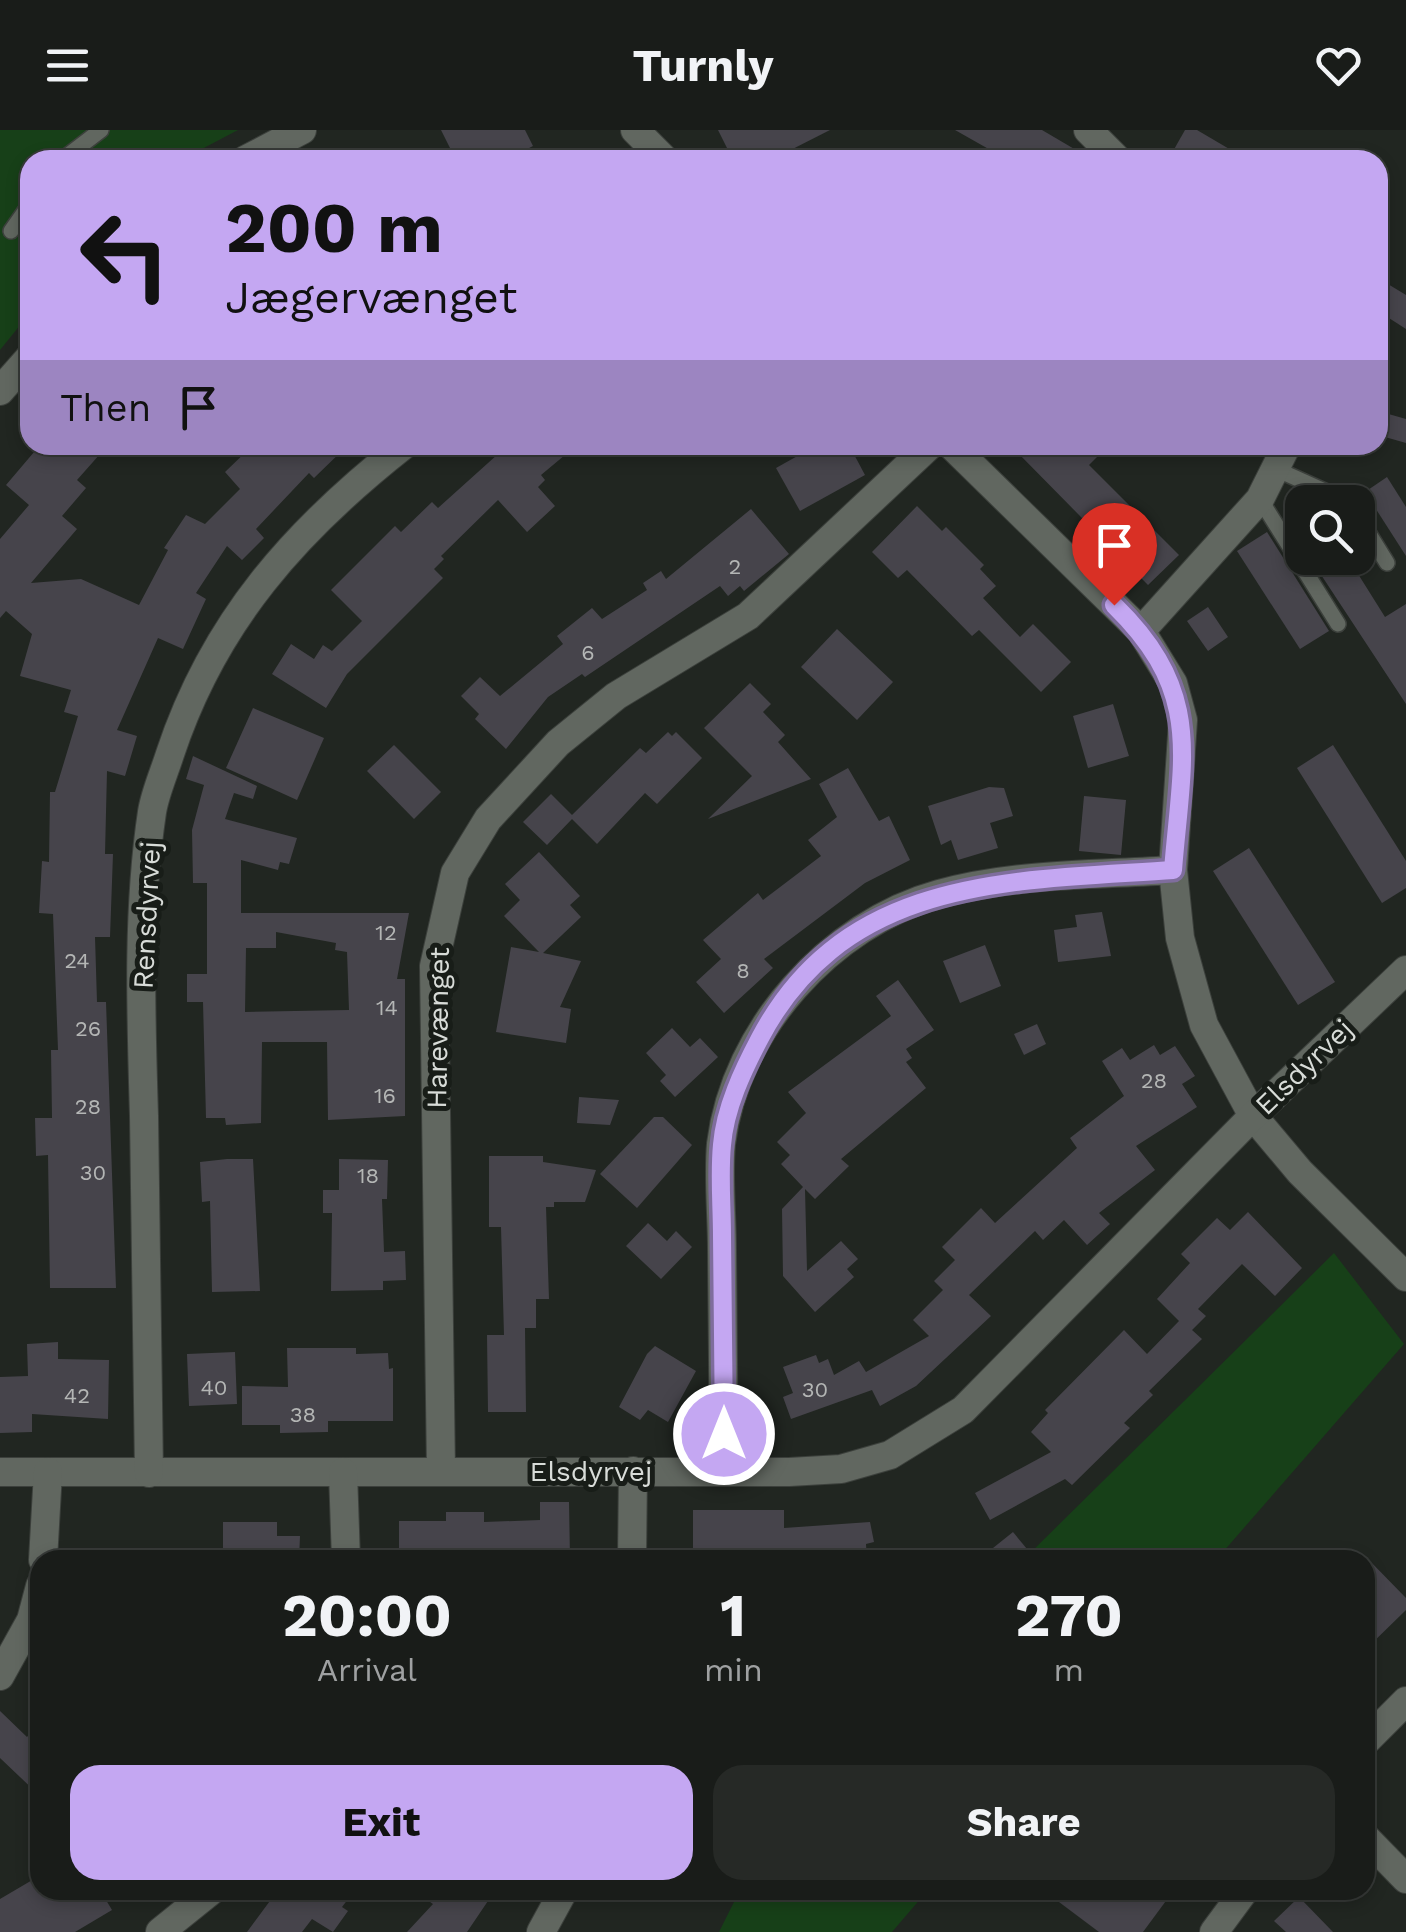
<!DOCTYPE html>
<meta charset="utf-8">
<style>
:root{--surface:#191c19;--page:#262926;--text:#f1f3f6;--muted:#9fa1a2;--line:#373a38;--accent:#c4a7f2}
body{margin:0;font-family:"Work Sans",sans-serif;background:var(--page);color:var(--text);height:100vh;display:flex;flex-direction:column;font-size:38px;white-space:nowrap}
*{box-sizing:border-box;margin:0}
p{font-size:32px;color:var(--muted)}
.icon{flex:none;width:55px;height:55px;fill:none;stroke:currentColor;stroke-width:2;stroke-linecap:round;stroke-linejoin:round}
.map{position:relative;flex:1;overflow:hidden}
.details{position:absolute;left:30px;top:1420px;width:1345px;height:350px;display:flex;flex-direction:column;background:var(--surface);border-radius:30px;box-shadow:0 5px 15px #0003,0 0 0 2px var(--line)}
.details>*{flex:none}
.banner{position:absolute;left:20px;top:20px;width:1368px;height:305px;border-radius:30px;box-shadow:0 5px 15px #0003,0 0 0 2px var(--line);background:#c4a7f2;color:#111;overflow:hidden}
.buttons{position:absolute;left:1285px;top:355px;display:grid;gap:20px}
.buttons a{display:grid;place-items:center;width:90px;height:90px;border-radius:20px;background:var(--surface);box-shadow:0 5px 15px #0003,0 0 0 2px var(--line);font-size:50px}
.pin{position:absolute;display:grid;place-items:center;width:85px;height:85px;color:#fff;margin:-102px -42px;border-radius:50% 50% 50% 0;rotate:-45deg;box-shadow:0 0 10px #0007}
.pin .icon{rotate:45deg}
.me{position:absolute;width:110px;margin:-55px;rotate:0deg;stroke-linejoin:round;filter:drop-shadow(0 0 8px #0008)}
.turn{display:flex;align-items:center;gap:35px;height:210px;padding:0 40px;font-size:45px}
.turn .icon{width:130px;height:130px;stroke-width:2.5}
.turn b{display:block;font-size:70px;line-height:85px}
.then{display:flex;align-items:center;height:95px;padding:0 40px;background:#0003;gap:20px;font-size:38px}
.eta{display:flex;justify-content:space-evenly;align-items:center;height:170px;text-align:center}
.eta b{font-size:60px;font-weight:700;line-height:70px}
.cta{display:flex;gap:20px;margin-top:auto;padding:20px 40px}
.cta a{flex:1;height:115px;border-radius:30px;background:var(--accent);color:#111;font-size:40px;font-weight:700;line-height:115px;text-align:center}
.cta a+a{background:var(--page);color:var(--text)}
header{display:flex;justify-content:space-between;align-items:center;height:130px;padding:0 40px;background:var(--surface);font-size:45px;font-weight:700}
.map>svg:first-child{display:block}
</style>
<header><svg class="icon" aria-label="menu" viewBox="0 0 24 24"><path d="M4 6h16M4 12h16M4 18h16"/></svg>Turnly<svg class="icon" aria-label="heart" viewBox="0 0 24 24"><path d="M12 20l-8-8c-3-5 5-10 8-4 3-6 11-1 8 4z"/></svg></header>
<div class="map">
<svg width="1406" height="1802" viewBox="0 0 1406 1802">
<rect width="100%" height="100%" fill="#212621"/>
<g fill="#174018">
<path d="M0,0H238L181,30H30V183L0,220Z"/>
<path d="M1334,1123L1404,1214L1216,1430H1023Z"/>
<path d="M740,1760H928L892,1802H719Z"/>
</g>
<g fill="#46444b" fill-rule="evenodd">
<path d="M441,0H525L533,16L506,30H456Z"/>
<path d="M718,0H830L771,30H733Z"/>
<path d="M955,0H1042L1093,30H1008Z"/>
<path d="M1185,0H1197L1248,30H1168Z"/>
<path d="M1378,148L1406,165V199L1378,181Z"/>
<path d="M1378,281L1406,289V313L1378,305Z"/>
<path d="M40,315H108L77,350L86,358L62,386L77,399L31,453L81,449L139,475L168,420L164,418L186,385L205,394L240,359L225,342L253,315H348L314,348L309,343L256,399L264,408L242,430L227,416L196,463L206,469L183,519L158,508L117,600L137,606L125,646L107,641L105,724H113L110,807H95L97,872H106L116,1158H50L48,1025L36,1026L35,988H52L51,920H58L53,784L39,783L42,731L49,732L50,662H55L78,586L64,582L71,560L20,546L32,504L6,481L0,488V409L29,375L6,355Z"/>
<path d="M508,315H577L541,345L545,350L538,357L555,376L527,402L498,370L441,426L444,429L434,439L443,448L347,544L326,578L272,544L291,514L314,529L323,515L332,521L362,491L331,460L395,396L401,402L432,372L438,378Z"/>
<path d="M817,315H849L865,345L800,381L776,338Z"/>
<path d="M1010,315H1086L1097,327L1089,335L1179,425L1148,455Z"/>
<path d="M1387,347L1406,377V426L1365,362Z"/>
<path d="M917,376L942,401L946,397L984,435L980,439L996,456L983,468L1020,507L1033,494L1071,532L1041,562L979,500L972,506L907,440L898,448L872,422Z"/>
<path d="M751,379L789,424L744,461L740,456L728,466L720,456L585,547L582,544L548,567L506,619L475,589L479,584L461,566L480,547L500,566L563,514L557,506L592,478L602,489L647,460L643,453L661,441L666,449Z"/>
<path d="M1267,402L1329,501L1300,519L1237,421Z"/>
<path d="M1310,428H1348L1385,487L1406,474V574Z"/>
<path d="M1208,477L1228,507L1208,521L1187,491Z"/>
<path d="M837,499L893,552L857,590L801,537Z"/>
<path d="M750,553L771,574L763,582L785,605L778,612L811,649L708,689L752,646L704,598Z"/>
<path d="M1113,574L1129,626L1088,638L1073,586Z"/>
<path d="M253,578L324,608L297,670L226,638Z"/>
<path d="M668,602L672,606L676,602L702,628L657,674L645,663L597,714L572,689L547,715L523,692L551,664L572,685L640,618L646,623Z"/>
<path d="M394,615L441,662L414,689L367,641Z"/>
<path d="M1333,615L1406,731V758L1382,773L1297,638Z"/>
<path d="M193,626L257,656L253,669L234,663L225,689L297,708L289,734L280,732L278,740L241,730V783H409L397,849H405V986L328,990L327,912H262L261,993L226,995L225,988H206L203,872H187V844H207V753H193L192,700L204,655L186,649ZM276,802L336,813L335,820L347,822L349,880L245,882L246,818H276Z"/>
<path d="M848,638L879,691L889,686L910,730L865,753L764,829L773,838L724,883L696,852L721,829L703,810L758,763L763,770L821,726L808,710L837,687L819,654Z"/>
<path d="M989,657L1004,658L1013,686L990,693L998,718L958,730L951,710L941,715L928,676Z"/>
<path d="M1084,666L1126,670L1121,725L1079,721Z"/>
<path d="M1249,718L1335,852L1298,875L1213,741Z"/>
<path d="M539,722L580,766L570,775L581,787L543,823L581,831L560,877L571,879L566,913L496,902L511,817L539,822L504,786L520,770L505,754Z"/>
<path d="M1102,782L1111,826L1058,832L1054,800L1077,797L1075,785Z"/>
<path d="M985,815L1001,856L960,873L943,831Z"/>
<path d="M898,850L934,900L906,919L912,928L906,932L926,958L841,1029L849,1036L815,1069L805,1059L807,1141L841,1111L858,1129L847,1139L854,1147L815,1182L783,1146L782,1079L803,1057L781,1034L790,1025L777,1012L806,983L788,962L891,886L876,866Z"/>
<path d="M1037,894L1046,914L1024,925L1014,904Z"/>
<path d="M672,898L690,917L700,908L718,927L675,967L660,951L666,945L646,923Z"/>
<path d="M1154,915L1160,925L1175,916L1195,946L1182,954L1197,977L1136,1016L1155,1040L1099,1083L1110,1094L1087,1115L1064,1090L1043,1110L1035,1101L969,1165L991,1186L916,1256L880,1276L872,1260L791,1289L783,1267L793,1263L783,1237L816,1225L819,1233L828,1229L834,1245L859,1231L866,1242L929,1206L913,1190L943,1160L934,1151L955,1130L942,1117L981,1078L995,1093L1077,1018L1070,1008L1124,966L1102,931L1122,918L1130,930Z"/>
<path d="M579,967L619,970L610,995L577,993Z"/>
<path d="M654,987H663L692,1015L637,1078L600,1044Z"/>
<path d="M489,1026H543V1032L596,1040L585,1072H554V1077H546L549,1169H536V1198H525L526,1282H488L487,1205H504L501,1097H489Z"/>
<path d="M227,1029H253L260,1161L212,1162L210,1071L202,1072L200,1032Z"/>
<path d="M339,1029L388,1030L387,1069H382L384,1122L405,1121L406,1150L383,1151V1160L331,1161L332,1083H323V1060H339Z"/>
<path d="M1248,1082L1302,1138L1275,1166L1242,1134L1198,1179L1206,1186L1192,1200L1202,1209L1149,1261L1153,1265L1124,1293L1130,1298L1072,1355L1065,1349L990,1390L975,1363L1051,1322L1031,1302L1048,1283L1045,1280L1124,1200L1147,1224L1179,1191L1157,1169L1190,1133L1181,1124L1217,1088L1230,1100Z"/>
<path d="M648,1093L667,1111L676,1101L692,1117L661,1149L626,1116Z"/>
<path d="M58,1212V1229L109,1230L108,1289L32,1284V1302L0,1303V1247L28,1246L27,1214Z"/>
<path d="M655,1216L696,1241L668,1292L648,1280L640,1290L619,1277L647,1224Z"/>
<path d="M287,1218H356V1224L388,1223L389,1239L393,1238V1291H328V1302L280,1303V1295H242V1256L288,1257Z"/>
<path d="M235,1222L237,1274L189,1276L187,1224Z"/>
<path d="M540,1372H569L570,1428H399V1391H446V1382H484V1392L540,1390Z"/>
<path d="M693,1380H784V1398L870,1392L874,1412L866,1414L867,1430H693Z"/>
<path d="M223,1392H277V1406H300L299,1430H223Z"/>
<path d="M1013,1402L1027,1419L1014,1430H1003L993,1418Z"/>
<path d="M1365,1426L1406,1468V1480L1365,1520Z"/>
<path d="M0,1581L27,1607L40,1591V1666L0,1628Z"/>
<path d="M34,1749L40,1760H100L112,1780L75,1802H0V1769Z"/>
<path d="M278,1760H355L342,1777L348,1781L333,1802L312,1789L302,1802H247Z"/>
<path d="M413,1760H478L490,1768L467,1802H407L433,1774Z"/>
<path d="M1043,1760H1174L1143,1802H1099Z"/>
<path d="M1299,1767L1333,1802H1286L1274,1791Z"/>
</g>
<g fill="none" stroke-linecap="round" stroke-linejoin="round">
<g stroke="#3c403c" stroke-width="18">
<g id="service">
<path d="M62,30L101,0"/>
<path d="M11,101L30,74"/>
<path d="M1278,340L1349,372"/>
<path d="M1260,369L1338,494"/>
<path d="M1358,386L1387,433"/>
</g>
</g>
<g stroke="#3c403c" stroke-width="30">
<g id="minor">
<path d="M635,0L665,30"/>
<path d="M1088,0L1118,30"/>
<path d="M951,315L1141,501L1173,553L1183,590L1173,740L1180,808L1204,895L1253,986L1300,1042L1406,1147"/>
<path d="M1141,501L1260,369L1287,315"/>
<path d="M724,1340C723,1267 723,1193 722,1120C722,1085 718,1048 721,1014C735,900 830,794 939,764C1014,743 1097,745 1173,740"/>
<path d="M441,1341L434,836L455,743L488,689L558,613L616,566L748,486L930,315"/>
<path d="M0,1342H789L841,1339L890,1325L963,1280L1253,986L1406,840"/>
<path d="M343,1342L346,1430"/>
<path d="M149,1343C148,1224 146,1105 144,986C141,885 137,782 152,682C155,663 164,643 170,624C214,491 296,400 404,315"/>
<path d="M43,1430L48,1342"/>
<path d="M632,1430L633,1341"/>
<path d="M0,1546L31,1490L40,1456"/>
<path d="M1365,1612L1406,1571"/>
<path d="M1365,1707L1406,1749"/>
<path d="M160,1802L212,1760"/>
<path d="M541,1802L564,1760"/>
<path d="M1214,1802L1245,1760"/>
</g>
</g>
<g stroke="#3c403c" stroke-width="30">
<g id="tertiary">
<path d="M245,30L302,0"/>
<path d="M0,261L30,227"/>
</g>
</g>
<use href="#service" stroke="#616760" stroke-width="15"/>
<use href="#minor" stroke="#616760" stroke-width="28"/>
<use href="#tertiary" stroke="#616760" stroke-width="28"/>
</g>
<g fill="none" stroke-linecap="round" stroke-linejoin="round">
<g stroke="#7f6d9d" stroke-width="25">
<path id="route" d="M724,1304C723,1238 723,1172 722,1106C722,1076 719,1045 722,1015C725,978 743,940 760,908C846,745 1014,751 1173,740C1182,626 1204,563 1114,475"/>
</g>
<use href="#route" stroke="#c4a7f2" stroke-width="18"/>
</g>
<g text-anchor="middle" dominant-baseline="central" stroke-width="10" stroke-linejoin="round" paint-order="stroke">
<g font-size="22" fill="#b4b6b5">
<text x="735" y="436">2</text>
<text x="588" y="522">6</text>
<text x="386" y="802">12</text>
<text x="77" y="830">24</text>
<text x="743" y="840">8</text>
<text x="387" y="877">14</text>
<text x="88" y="898">26</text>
<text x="1154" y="950">28</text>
<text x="385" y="965">16</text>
<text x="88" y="976">28</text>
<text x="93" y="1042">30</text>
<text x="368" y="1045">18</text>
<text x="214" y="1257">40</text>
<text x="815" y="1259">30</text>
<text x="77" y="1265">42</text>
<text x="303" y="1284">38</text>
</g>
<g font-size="28" fill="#d8dcd8" stroke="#181d18">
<text transform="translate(147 785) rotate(-87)">Rensdyrvej</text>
<text transform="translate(438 898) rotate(-89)">Harevænget</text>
<text transform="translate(1304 937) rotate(-44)">Elsdyrvej</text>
<text x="591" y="1341">Elsdyrvej</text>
</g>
</g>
</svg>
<div class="buttons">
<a><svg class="icon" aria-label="search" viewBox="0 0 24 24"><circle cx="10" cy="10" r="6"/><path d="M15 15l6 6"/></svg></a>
</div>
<div class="pin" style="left:1114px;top:475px;background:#d93025"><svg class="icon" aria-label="arrive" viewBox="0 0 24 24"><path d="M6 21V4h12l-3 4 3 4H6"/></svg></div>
<svg class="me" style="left:724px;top:1304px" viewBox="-20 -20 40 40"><circle r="17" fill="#c4a7f2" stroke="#fff" stroke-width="3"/><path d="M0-11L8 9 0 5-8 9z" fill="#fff"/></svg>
<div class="banner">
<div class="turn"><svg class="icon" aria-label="left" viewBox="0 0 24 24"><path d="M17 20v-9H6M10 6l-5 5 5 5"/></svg><div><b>200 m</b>Jægervænget</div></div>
<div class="then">Then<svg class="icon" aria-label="arrive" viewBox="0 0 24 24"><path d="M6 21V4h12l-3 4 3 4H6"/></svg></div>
</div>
<section class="details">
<div class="eta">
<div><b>20:00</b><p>Arrival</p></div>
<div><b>1</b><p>min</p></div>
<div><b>270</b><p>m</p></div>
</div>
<div class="cta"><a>Exit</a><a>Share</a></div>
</section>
</div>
